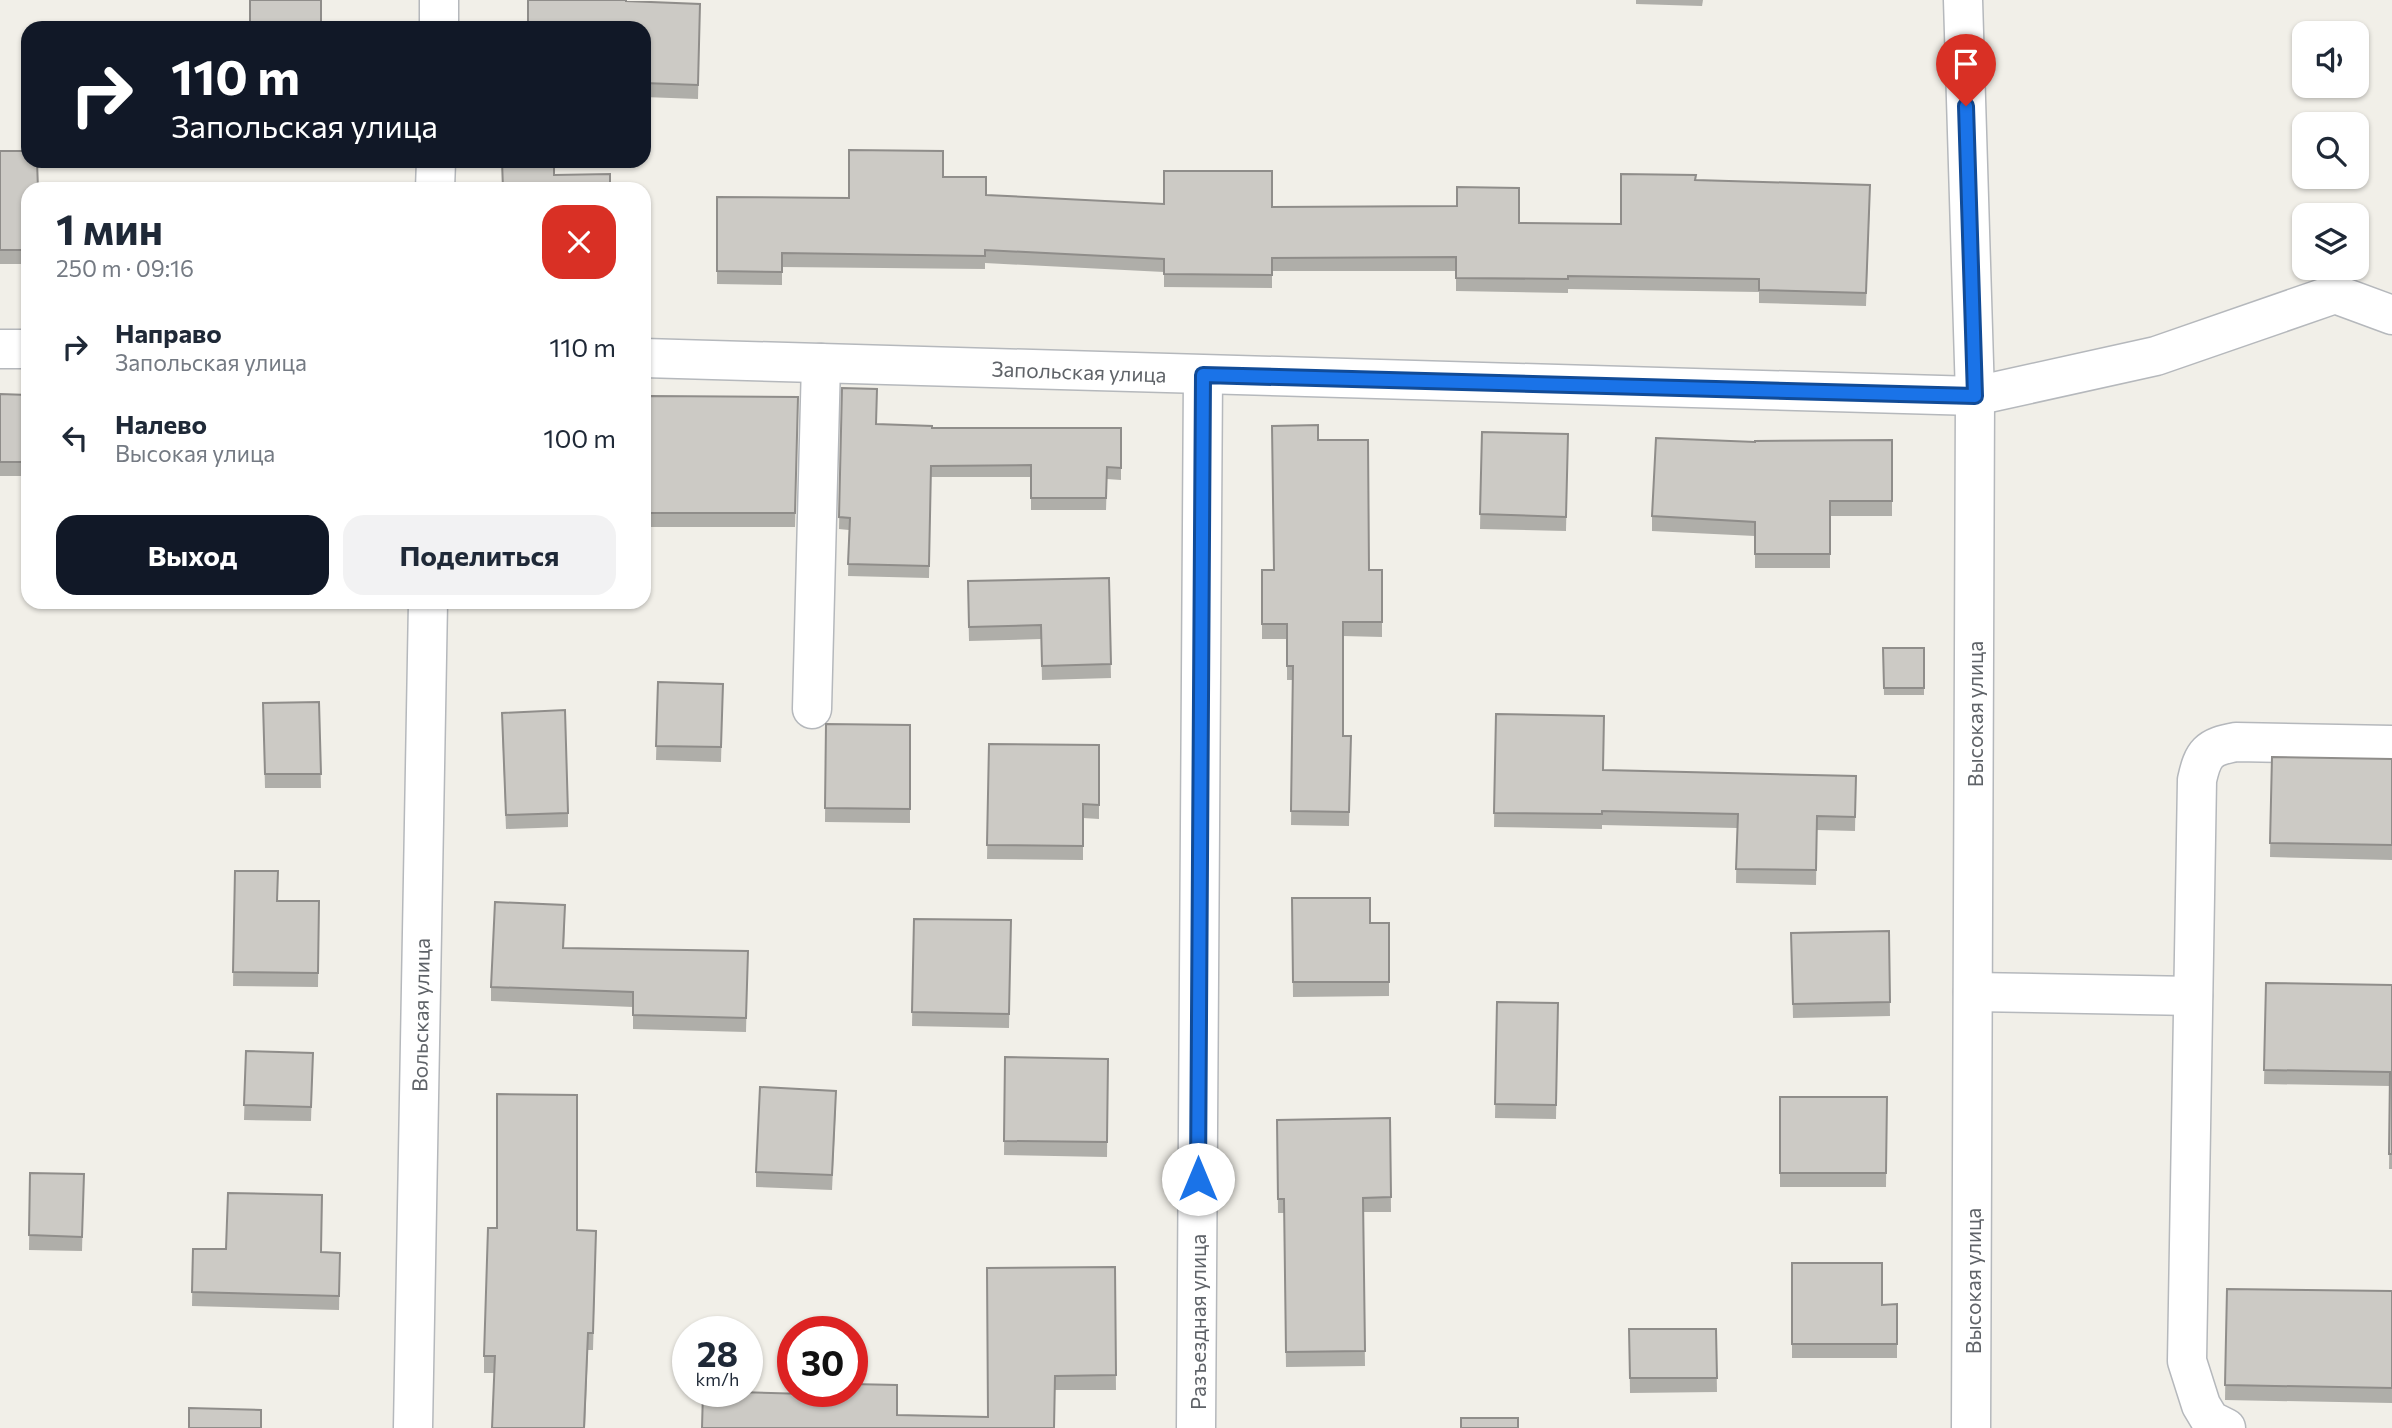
<!DOCTYPE html>
<html lang="ru">
<meta charset="utf-8">
<style>
:root{--surface:#fff;--page:#f2f2f3;--text:#1f2937;--muted:#747a83;--accent:#111827}
body{margin:0;font-family:Commissioner,sans-serif;background:var(--page);color:var(--text);height:100vh;display:flex;flex-direction:column;font-size:26px;white-space:nowrap}
*{box-sizing:border-box;margin:0}
p{font-size:23px;color:var(--muted)}
.icon{flex:none;width:38px;height:38px;fill:none;stroke:currentColor;stroke-width:2;stroke-linecap:round;stroke-linejoin:round}
.map{position:relative;flex:1;overflow:hidden}
.details{position:absolute;left:21px;top:182px;width:630px;height:427px;display:flex;flex-direction:column;background:var(--surface);border-radius:21px;box-shadow:0 2px 5px #0004}
.details>*{flex:none}
.hud{position:absolute;left:21px;top:21px;width:630px;height:147px;border-radius:21px;box-shadow:0 2px 5px #0004;background:#111827;color:#fff;overflow:hidden}
.fabs{position:absolute;left:2292px;top:21px;display:grid;gap:14px}
.fabs a{display:grid;place-items:center;width:77px;height:77px;border-radius:14px;background:var(--surface);box-shadow:0 2px 5px #0004;font-size:35px}
.speed{position:absolute;left:672px;top:1316px;display:flex;gap:14px;font-size:35px;font-weight:700;text-align:center}
.speed>*{display:grid;place-content:center;width:91px;height:91px;border-radius:50%;background:var(--surface);box-shadow:0 2px 5px #0004;line-height:1}
.speed small{font-size:18px;font-weight:400}
.speed .limit{border:10px solid #d22;background:#fff;color:#111}
.pin{position:absolute;display:grid;place-items:center;width:60px;height:60px;color:#fff;margin:-72px -30px;border-radius:50% 50% 50% 0;rotate:-45deg;box-shadow:0 0 7px #0007}
.pin .icon{rotate:45deg}
.me{position:absolute;width:77px;margin:-38px;rotate:0deg;stroke-linejoin:round;filter:drop-shadow(0 0 5px #0008)}
.turn{display:flex;align-items:center;gap:24px;height:147px;padding:0 35px;font-size:32px}
.turn .icon{width:91px;height:91px;stroke-width:2.5}
.turn b{display:block;font-size:49px;line-height:60px}
.round{display:grid;place-items:center;flex:none;width:74px;height:74px;border-radius:21px;background:var(--page)}
.headline{display:flex;align-items:center;justify-content:space-between;height:119px;padding:0 35px}
h1{font-size:42px;font-weight:700;line-height:52px}
.action{display:flex;gap:14px;margin-top:auto;padding:14px 35px}
.action a{flex:1;height:80px;border-radius:21px;background:var(--accent);color:#fff;font-size:28px;font-weight:700;line-height:80px;text-align:center}
.action a+a{background:var(--page);color:var(--text)}
ul{padding:0;list-style:none}
li{display:flex;align-items:center;gap:21px;height:91px;padding:0 35px}
li div{flex:1}
li b{display:block;font-size:26px}
li em{font-style:normal}
.map>svg:first-child{display:block}
</style>
<div class="map">
<svg width="2392" height="1428" viewBox="0 0 2392 1428">
<rect width="100%" height="100%" fill="#f1efe8"/>
<g fill="none" stroke-linecap="round" stroke-linejoin="round">
<g stroke="#b5b8bc" stroke-width="41">
<g id="minor">
<path d="M1963,0L1975,396L1971,1428"/>
<path d="M439,28V0"/>
<path d="M435,189L436,161"/>
<path d="M0,349H28"/>
<path d="M644,358L1975,396L2156,356L2335,294L2392,315"/>
<path d="M812,709L821,363"/>
<path d="M1973,992L2193,996"/>
<path d="M413,1428L428,602"/>
<path d="M1196,1428L1203,375"/>
<path d="M2226,1428L2210,1420L2201,1405L2187,1361L2197,780C2203,753 2208,747 2236,742L2392,745"/>
</g>
</g>
<use href="#minor" stroke="#fff" stroke-width="38"/>
</g>
<g fill="#afaea9">
<path d="M1636,0H1703L1702,6L1636,4Z"/>
<path d="M626,1L700,4L698,99L644,97V28Z"/>
<path d="M0,151L28,189V264H0Z"/>
<path d="M943,177L986,195L1164,204L1272,207L1519,223L1621,224L1695,180L1870,198L1866,306L1759,303V292L1568,289V293L1456,291V271H1272V288L1164,287V272L985,263V269L782,267V285L717,284V197L849,198Z"/>
<path d="M842,388L876,424L932,428H1121V480L1107,479L1106,510H1031V477H931L929,578L848,576L849,530L839,529Z"/>
<path d="M0,394L28,395V476H0Z"/>
<path d="M650,396L798,397L795,527H650Z"/>
<path d="M1482,432L1568,434L1566,531L1480,529Z"/>
<path d="M1318,440L1369,570H1382V637L1343,636V736H1351L1349,826L1291,825L1293,680H1287V639H1262V570H1273Z"/>
<path d="M1892,440V516H1830V568H1755V536L1652,531V516L1755,442Z"/>
<path d="M1109,578L1111,678L1042,680L1041,639L969,641L968,596Z"/>
<path d="M1883,648H1924V695H1884Z"/>
<path d="M658,682L723,684L721,762L656,760Z"/>
<path d="M319,702L321,788H265L263,703Z"/>
<path d="M1496,714L1603,770L1856,776L1855,831L1817,830L1816,885L1736,883L1737,828L1602,825V829L1494,827Z"/>
<path d="M826,724L910,725V823L825,822Z"/>
<path d="M502,727L568,813V827L506,829Z"/>
<path d="M989,744L1099,745V819L1083,818V860L987,859Z"/>
<path d="M2272,757L2392,759V860L2270,857Z"/>
<path d="M235,871L277,901H319L318,987L233,986Z"/>
<path d="M1292,898L1370,923H1389V996L1293,997Z"/>
<path d="M565,919L564,948L748,951L746,1032L633,1029V1007L491,1001V987Z"/>
<path d="M914,919L1011,920L1009,1028L912,1026Z"/>
<path d="M1889,931L1890,1016L1793,1018L1791,933Z"/>
<path d="M2266,983L2392,985V1169H2389L2390,1086L2264,1084Z"/>
<path d="M1497,1002L1558,1003L1556,1119L1495,1118Z"/>
<path d="M246,1051L313,1053L311,1121L244,1120Z"/>
<path d="M1005,1057L1108,1059L1107,1157L1004,1155Z"/>
<path d="M1780,1097H1887L1886,1187H1780Z"/>
<path d="M836,1105L832,1190L756,1187V1172Z"/>
<path d="M1390,1118L1391,1212H1363L1365,1366L1286,1367L1284,1213H1278L1277,1120Z"/>
<path d="M30,1173L84,1174L82,1251L29,1250Z"/>
<path d="M577,1230L596,1248L593,1350H588L585,1428H492L495,1373H484V1356Z"/>
<path d="M193,1249L340,1253L339,1310L192,1306Z"/>
<path d="M1792,1263L1882,1305L1897,1304V1358H1792Z"/>
<path d="M1115,1267L1116,1390H1055L1054,1428H702L842,1395L897,1415L988,1417Z"/>
<path d="M2227,1289L2392,1291V1403L2225,1400Z"/>
<path d="M1629,1329H1716L1717,1392L1630,1393Z"/>
</g>
<g fill="#cccac5" stroke="#8f8d8a" stroke-width="2">
<rect x="250" y="0" width="71" height="28"/>
<path d="M528,0H626V1L700,4L698,85L644,83V28H528Z"/>
<path d="M849,150L943,151V177H986V195L1164,204V171H1272V207L1457,206V187L1519,188V223L1621,224V174L1696,175L1695,180L1870,185L1866,293L1759,290V279L1568,276V279L1456,278V257L1272,258V275L1164,274V259L985,250V256L782,253V272L717,271V197L849,198Z"/>
<path d="M0,151H28V161H37L38,189H28V250H0Z"/>
<path d="M502,161H554V175L610,174V189H503Z"/>
<path d="M232,187L271,189H232Z"/>
<path d="M842,388L877,389L876,424L932,426V428H1121V468L1107,467L1106,498H1031V465L931,466L929,566L848,564L850,518L839,517Z"/>
<path d="M0,394L28,395V462H0Z"/>
<path d="M650,396L798,397L795,513H650Z"/>
<path d="M1318,425V440H1368L1369,570H1382V622H1343V736H1351L1349,812L1291,811L1293,666H1287V624H1262V570H1274L1272,426Z"/>
<path d="M1482,432L1568,434L1566,517L1480,514Z"/>
<path d="M1656,438L1755,442V441L1892,440V501H1830V554H1755V522L1652,516Z"/>
<path d="M1109,578L1111,664L1042,666L1041,625L969,627L968,581Z"/>
<path d="M1883,648H1924V688H1884Z"/>
<path d="M658,682L723,684L721,747L656,746Z"/>
<path d="M319,702L321,774H265L263,703Z"/>
<path d="M565,710L568,813L506,815L502,713Z"/>
<path d="M1496,714L1604,716L1603,770L1856,776L1855,817L1817,816L1816,870L1736,869L1738,814L1602,811V814L1494,813Z"/>
<path d="M826,724L910,725V809L825,808Z"/>
<path d="M989,744L1099,745V805L1083,804V846L987,845Z"/>
<path d="M2272,757L2392,759V845L2270,843Z"/>
<path d="M235,871H278L277,901H319L318,973L233,972Z"/>
<path d="M1292,898H1370V923H1389V982H1293Z"/>
<path d="M495,902L565,905L563,948L748,951L746,1018L633,1015V992L491,987Z"/>
<path d="M914,919L1011,920L1009,1014L912,1012Z"/>
<path d="M1889,931L1890,1002L1793,1004L1791,933Z"/>
<path d="M2266,983L2392,985V1154H2389L2390,1072L2264,1070Z"/>
<path d="M1497,1002L1558,1003L1556,1105L1495,1104Z"/>
<path d="M246,1051L313,1053L311,1107L244,1105Z"/>
<path d="M1005,1057L1108,1059L1107,1142L1004,1141Z"/>
<path d="M760,1087L836,1091L832,1175L756,1172Z"/>
<path d="M497,1094L577,1095V1230L596,1231L593,1333H588L584,1428H492L495,1356H484L488,1228H497Z"/>
<path d="M1780,1097H1887L1886,1173H1780Z"/>
<path d="M1390,1118L1391,1197L1363,1198L1365,1351L1286,1352L1284,1199H1278L1277,1120Z"/>
<path d="M30,1173L84,1174L82,1237L29,1235Z"/>
<path d="M228,1193L322,1195L321,1252L340,1253L339,1296L192,1292L193,1249H226Z"/>
<path d="M1792,1263H1882V1305L1897,1304V1344H1792Z"/>
<path d="M1115,1267L1116,1375L1055,1376L1054,1428H702L703,1391L842,1395V1391H852V1384L897,1385V1415L988,1417L987,1268Z"/>
<path d="M2227,1289L2392,1291V1388L2225,1385Z"/>
<path d="M1629,1329H1716L1717,1378H1630Z"/>
<path d="M189,1408L261,1410V1428H189Z"/>
<rect x="1461" y="1418" width="57" height="10"/>
</g>
<g fill="none" stroke-linecap="round" stroke-linejoin="round">
<g stroke="#114b97" stroke-width="18">
<path id="route" d="M1198,1179L1203,375L1975,396L1966,106"/>
</g>
<use href="#route" stroke="#1a73e8" stroke-width="12"/>
</g>
<g text-anchor="middle" dominant-baseline="central" stroke-width="5" stroke-linejoin="round" paint-order="stroke">
<g font-size="21" fill="#5f6368" stroke="#fff">
<text transform="translate(1079 371) rotate(2)">Запольская улица</text>
<text transform="translate(1974 714) rotate(-90)">Высокая улица</text>
<text transform="translate(420 1015) rotate(-89)">Вольская улица</text>
<text transform="translate(1972 1281) rotate(-90)">Высокая улица</text>
<text transform="translate(1197 1322) rotate(-90)">Разъездная улица</text>
</g>
</g>
</svg>
<div class="fabs">
<a><svg class="icon" aria-label="sound" viewBox="0 0 24 24"><path d="M4 9h4l5-4v14l-5-4H4zM17 9q2 3 0 6"/></svg></a>
<a><svg class="icon" aria-label="search" viewBox="0 0 24 24"><circle cx="10" cy="10" r="6"/><path d="M15 15l6 6"/></svg></a>
<a><svg class="icon" aria-label="layers" viewBox="0 0 24 24"><path d="M12 4l9 5-9 5-9-5zM3 14l9 5 9-5"/></svg></a>
</div>
<div class="speed"><div>28<small>km/h</small></div><div class="limit">30</div></div>
<div class="pin" style="left:1966px;top:106px;background:#d93025"><svg class="icon" aria-label="arrive" viewBox="0 0 24 24"><path d="M6 21V4h12l-3 4 3 4H6"/></svg></div>
<svg class="me" style="left:1198px;top:1179px" viewBox="-20 -20 40 40"><circle r="19" fill="#fff"/><path d="M0-13L10 11 0 6-10 11z" fill="#1a73e8"/></svg>
<div class="hud">
<div class="turn"><svg class="icon" aria-label="right" viewBox="0 0 24 24"><path d="M7 20v-9h11M14 6l5 5-5 5"/></svg><div><b>110 m</b>Запольская улица</div></div>
</div>
<section class="details">
<div class="headline"><div><h1>1 мин</h1><p>250 m · 09:16</p></div><a class="round" style="background:#d93025;color:#fff"><svg class="icon" aria-label="close" viewBox="0 0 24 24"><path d="M6 6l12 12M18 6L6 18"/></svg></a></div>
<ul>
<li><svg class="icon" aria-label="right" viewBox="0 0 24 24"><path d="M7 20v-9h11M14 6l5 5-5 5"/></svg><div><b>Направо</b><p>Запольская улица</p></div><em>110 m</em></li>
<li><svg class="icon" aria-label="left" viewBox="0 0 24 24"><path d="M17 20v-9H6M10 6l-5 5 5 5"/></svg><div><b>Налево</b><p>Высокая улица</p></div><em>100 m</em></li>
</ul>
<div class="action"><a>Выход</a><a>Поделиться</a></div>
</section>
</div>
